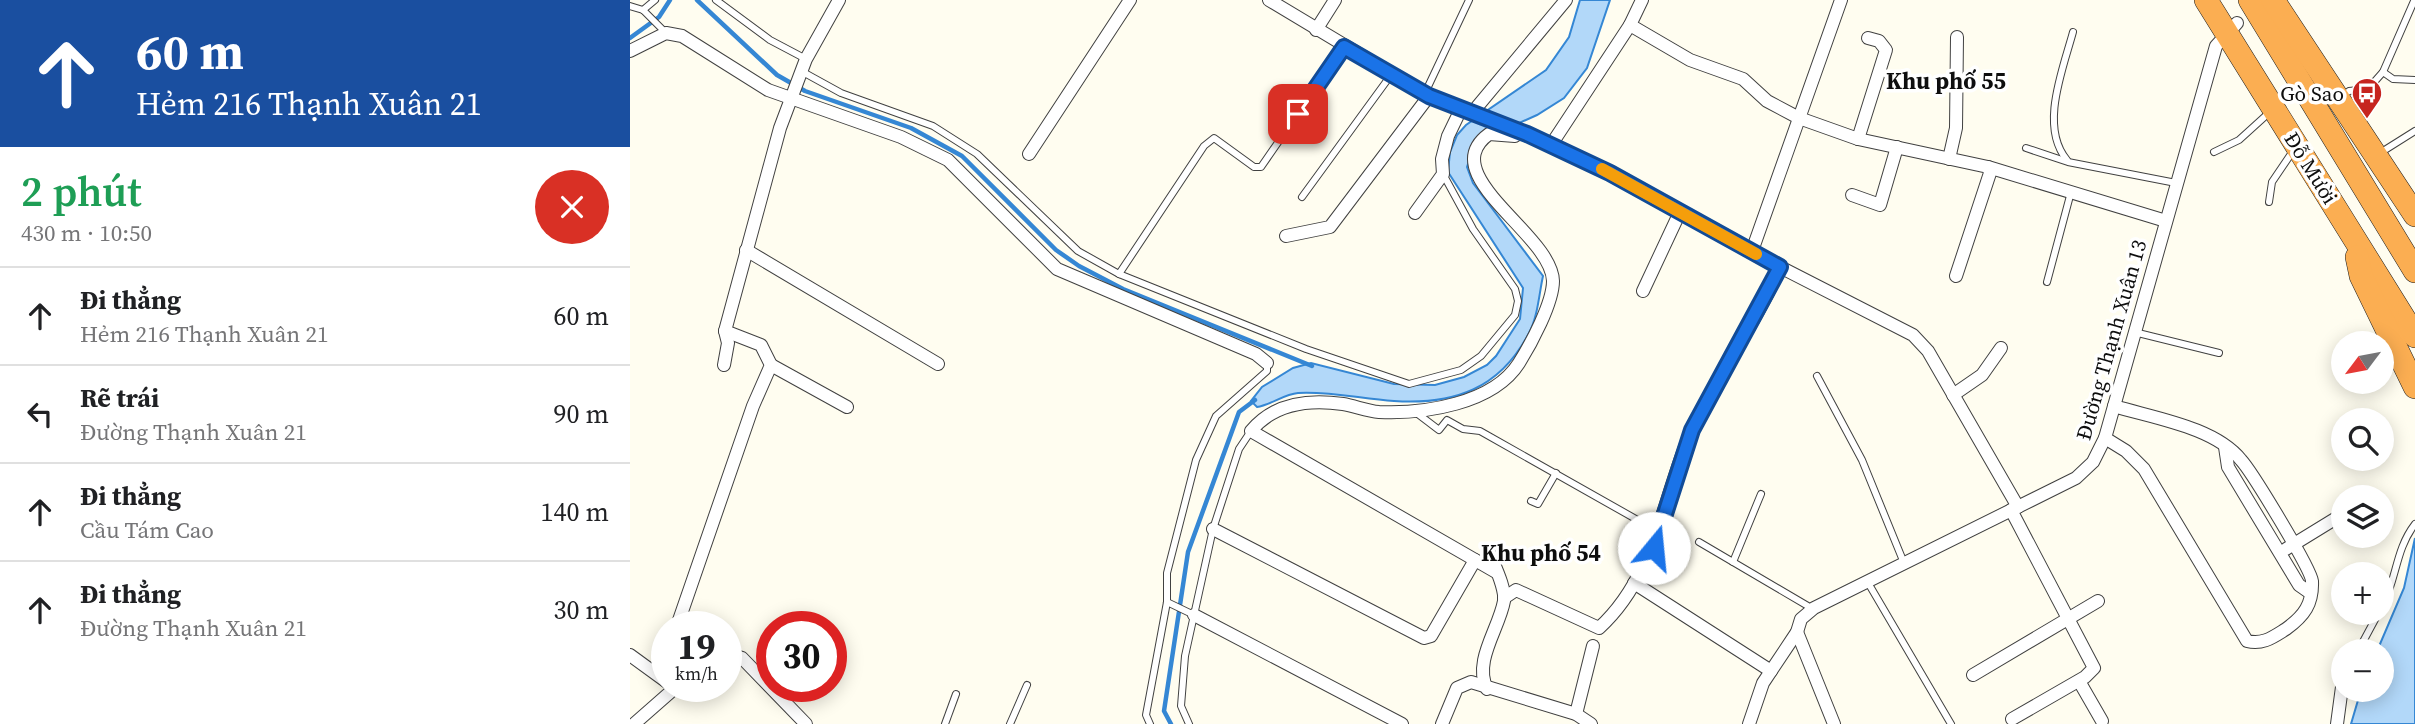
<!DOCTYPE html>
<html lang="vi">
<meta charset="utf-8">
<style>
:root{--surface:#fff;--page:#f6f6f6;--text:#202124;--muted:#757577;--line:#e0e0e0}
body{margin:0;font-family:"Source Serif 4",serif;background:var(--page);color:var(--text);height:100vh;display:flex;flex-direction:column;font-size:26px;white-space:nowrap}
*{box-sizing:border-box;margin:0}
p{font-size:23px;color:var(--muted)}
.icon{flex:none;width:38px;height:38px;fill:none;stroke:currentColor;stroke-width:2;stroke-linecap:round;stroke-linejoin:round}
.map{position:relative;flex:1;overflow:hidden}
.sheet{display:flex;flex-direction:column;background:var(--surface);width:630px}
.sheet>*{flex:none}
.hud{background:#1a4fa0;color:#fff;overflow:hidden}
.needle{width:46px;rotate:238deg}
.tools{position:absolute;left:1701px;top:331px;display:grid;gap:14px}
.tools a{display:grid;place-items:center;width:63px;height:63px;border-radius:50%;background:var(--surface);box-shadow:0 4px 18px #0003;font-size:35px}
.speed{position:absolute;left:21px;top:611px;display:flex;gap:14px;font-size:35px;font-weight:700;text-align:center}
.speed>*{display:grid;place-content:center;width:91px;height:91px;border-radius:50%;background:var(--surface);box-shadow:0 4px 18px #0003;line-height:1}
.speed small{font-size:18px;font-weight:400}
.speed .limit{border:10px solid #d22;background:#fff;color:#111}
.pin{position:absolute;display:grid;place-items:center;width:60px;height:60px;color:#fff;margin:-30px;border-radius:14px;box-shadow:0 4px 10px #0006}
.me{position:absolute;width:77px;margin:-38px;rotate:17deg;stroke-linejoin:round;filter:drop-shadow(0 0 5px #0008)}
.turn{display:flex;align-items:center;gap:24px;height:147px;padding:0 21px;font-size:32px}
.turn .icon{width:91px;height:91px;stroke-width:2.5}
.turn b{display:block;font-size:49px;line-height:60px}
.round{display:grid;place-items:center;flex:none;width:74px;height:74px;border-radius:37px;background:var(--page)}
.overview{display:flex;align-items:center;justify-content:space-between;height:119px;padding:0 21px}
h1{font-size:42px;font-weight:600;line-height:52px;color:#1e9e55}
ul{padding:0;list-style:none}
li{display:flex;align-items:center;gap:21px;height:98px;padding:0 21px;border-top:2px solid var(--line)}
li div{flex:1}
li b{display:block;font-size:26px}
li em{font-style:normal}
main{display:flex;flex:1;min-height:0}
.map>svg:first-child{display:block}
</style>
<main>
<section class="sheet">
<div class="hud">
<div class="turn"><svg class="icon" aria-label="ahead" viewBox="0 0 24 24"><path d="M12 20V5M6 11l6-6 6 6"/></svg><div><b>60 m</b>Hẻm 216 Thạnh Xuân 21</div></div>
</div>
<div class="overview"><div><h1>2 phút</h1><p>430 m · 10:50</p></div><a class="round" style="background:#d93025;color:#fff"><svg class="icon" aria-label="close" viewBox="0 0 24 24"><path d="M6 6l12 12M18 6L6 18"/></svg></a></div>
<ul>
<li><svg class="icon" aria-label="ahead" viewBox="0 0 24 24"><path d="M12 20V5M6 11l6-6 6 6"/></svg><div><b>Đi thẳng</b><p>Hẻm 216 Thạnh Xuân 21</p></div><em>60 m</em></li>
<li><svg class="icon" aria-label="left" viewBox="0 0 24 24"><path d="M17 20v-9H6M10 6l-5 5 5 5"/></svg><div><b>Rẽ trái</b><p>Đường Thạnh Xuân 21</p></div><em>90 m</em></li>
<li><svg class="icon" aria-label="ahead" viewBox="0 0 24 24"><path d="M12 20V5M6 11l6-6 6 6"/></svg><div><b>Đi thẳng</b><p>Cầu Tám Cao</p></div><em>140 m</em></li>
<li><svg class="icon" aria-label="ahead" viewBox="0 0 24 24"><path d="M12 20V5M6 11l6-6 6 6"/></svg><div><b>Đi thẳng</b><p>Đường Thạnh Xuân 21</p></div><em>30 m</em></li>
</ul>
</section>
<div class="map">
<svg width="1785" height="724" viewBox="0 0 1785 724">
<rect width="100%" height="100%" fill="#fffdf0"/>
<g fill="#b2d8f9" stroke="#3587d4" stroke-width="2">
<path d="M950,0H980L957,68L934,98L907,115L845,143L837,167L843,183L913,276C909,294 908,316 899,333C870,389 824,405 764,401C732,399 700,391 668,393C654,394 641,405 627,407L621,401L632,387L663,368L681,363L764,384L805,385L834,377L857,365L866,356L890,319L893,288L818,172L820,152L827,135L836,125L916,70L939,37Z"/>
<path d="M1785,538V724H1721L1731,690H1752V651H1747L1774,588Z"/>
</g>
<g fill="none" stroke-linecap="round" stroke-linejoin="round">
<g stroke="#3587d4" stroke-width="4.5">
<path d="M67,0L147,75L175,91L281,128L332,156L426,250L449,266L493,289L682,366"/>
<path d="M0,38L29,17L40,0"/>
<path d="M541,724L534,711L558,552L609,412L625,400"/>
</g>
<g stroke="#414141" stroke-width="8">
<g id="lane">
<path d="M86,0L140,40L176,59"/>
<path d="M0,6L13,10L36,33"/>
<path d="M13,10L25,0"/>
<path d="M171,71L211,93L303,126L347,154L448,251L489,274L676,349L779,384L831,370L851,356L885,315L888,301L885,289L843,229L813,174"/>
<path d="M1753,72L1763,79L1785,80"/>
<path d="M795,93L839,0"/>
<path d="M1713,96L1719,91L1738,89L1753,72L1784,1"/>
<path d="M1396,148L1438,162L1546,183"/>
<path d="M1584,152L1609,140L1641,111"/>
<path d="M1750,153L1785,131"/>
<path d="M1437,160C1409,127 1433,69 1443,32"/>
<path d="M672,197L761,75"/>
<path d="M1639,202L1642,182L1663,151"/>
<path d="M489,274L574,146L584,138L624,167H631L714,47"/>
<path d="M1417,282L1441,192"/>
<path d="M1504,332L1589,353"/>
<path d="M1187,376L1232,460L1274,563"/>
<path d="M784,411L809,430L817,420L833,429L850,431L1027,531"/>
<path d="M901,501L908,504L926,473"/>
<path d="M1069,542L1183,609"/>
<path d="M1103,562L1131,494"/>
<path d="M1237,581L1321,724"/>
<path d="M537,602L564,615"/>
<path d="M1752,607C1767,579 1765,550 1785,524"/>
<path d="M1728,651L1749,612"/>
<path d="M315,724L326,694"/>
<path d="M380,724L397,685"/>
<path d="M520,724L516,715L537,602V573L566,460L586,416L637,371V363"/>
<path d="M559,724L551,706L555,656L583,529L609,449L621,431"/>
</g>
</g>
<g stroke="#414141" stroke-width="14">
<g id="street">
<path d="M639,0L799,96L897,134L980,173L1150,267L1283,335L1298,351L1388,507"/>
<path d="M1000,25L1060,60L1113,79L1137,101L1169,118L1228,139L1358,167L1360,173L1326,276"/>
<path d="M686,30L705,0"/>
<path d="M0,51L36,33L52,36L138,90L271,137L318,160L427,269L626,354L637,363"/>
<path d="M842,113L936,0"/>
<path d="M1228,139L1256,50L1249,41L1238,38"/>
<path d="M921,145L1000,25L1012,0"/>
<path d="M399,154L500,0"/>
<path d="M1319,159L1326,128L1327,37"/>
<path d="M1358,167L1536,221"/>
<path d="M1222,195L1250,205L1267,147"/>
<path d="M785,213L813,174L812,159L818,136L831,109"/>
<path d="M656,236L700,227L799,96"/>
<path d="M116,250L308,364"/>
<path d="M1122,251L1211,0"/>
<path d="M1013,291L1050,212"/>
<path d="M94,365L98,343L95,331L150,128L176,59L209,0"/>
<path d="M141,365L217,407"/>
<path d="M1323,395L1352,375L1371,348"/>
<path d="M1475,438L1496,451L1514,469L1617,641C1633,645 1643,637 1656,629C1674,616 1683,604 1682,581C1681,569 1622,472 1611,460C1585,427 1523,418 1484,406"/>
<path d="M1595,447L1598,467L1669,585L1679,592"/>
<path d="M1381,510L1464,668L1455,677L1382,719"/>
<path d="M583,529L794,638L801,636L845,560"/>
<path d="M1656,549L1713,514"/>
<path d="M866,572L621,431C644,403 679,399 713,404C725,406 737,411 749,412C794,414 863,404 889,363C901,344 923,303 923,281C922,234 803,175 859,134L885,136"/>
<path d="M1004,583L1141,671"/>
<path d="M874,598L886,590L969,628C1026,576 1032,499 1061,432C1086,375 1126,324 1150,267"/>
<path d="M564,615L772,724"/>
<path d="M47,626L123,406L141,365L131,345L95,331"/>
<path d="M1167,632L1204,724"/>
<path d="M96,653L112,658L176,724"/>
<path d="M0,655L37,682"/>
<path d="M1343,675L1468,601"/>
<path d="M1449,681L1472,721"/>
<path d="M857,689C843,661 869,629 874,601C876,587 863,563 858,549"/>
<path d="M946,714L963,646"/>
<path d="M4,724L45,688"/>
<path d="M812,724L827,688L841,682L946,714L961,724"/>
<path d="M1119,724L1133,683L1167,632L1171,619L1184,608L1446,478L1463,462L1475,438L1586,46L1607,23"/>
<path d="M1707,724L1712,687"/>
</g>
</g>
<g stroke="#1f1f1f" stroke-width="24">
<g id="highway">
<path d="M1576,0L1785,336"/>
<path d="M1620,0L1785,271"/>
<path d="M1643,0L1785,215"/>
<path d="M1727,257L1731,276L1785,387"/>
</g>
</g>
<use href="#lane" stroke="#fff" stroke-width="6"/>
<use href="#street" stroke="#fff" stroke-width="12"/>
<use href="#highway" stroke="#fbae52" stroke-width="23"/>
</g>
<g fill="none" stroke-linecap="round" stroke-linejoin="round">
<g stroke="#114b97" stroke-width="18">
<path id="route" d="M668,114L714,47L799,96L897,134L980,173L1150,267L1062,430L1024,548"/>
</g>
<use href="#route" stroke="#1a73e8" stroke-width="12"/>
<path stroke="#f59e0b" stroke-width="12" d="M972,169L1126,254"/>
</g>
<defs>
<g id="bus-pin" transform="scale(1.575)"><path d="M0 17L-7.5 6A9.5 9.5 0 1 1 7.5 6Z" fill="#c6251f" stroke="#fff"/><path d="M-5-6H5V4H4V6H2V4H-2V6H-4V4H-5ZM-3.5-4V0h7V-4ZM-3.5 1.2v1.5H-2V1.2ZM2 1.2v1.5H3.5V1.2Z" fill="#fff"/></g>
</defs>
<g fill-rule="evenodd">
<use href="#bus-pin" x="1737" y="93"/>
</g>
<g text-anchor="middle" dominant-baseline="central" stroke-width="7" stroke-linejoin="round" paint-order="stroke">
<g font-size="21" fill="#0e0e0e" stroke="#fff" text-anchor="end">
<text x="1714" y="93">Gò Sao</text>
</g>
<g font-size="21" fill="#0e0e0e" stroke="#fff">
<text transform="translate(1681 168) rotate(58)">Đỗ Mười</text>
<text transform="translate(1481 340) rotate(-74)">Đường Thạnh Xuân 13</text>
</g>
<g font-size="23" font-weight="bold" fill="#0e0e0e" stroke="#fff">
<text x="1316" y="81">Khu phố 55</text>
<text x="911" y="553">Khu phố 54</text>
</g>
</g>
</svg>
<div class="tools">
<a><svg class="needle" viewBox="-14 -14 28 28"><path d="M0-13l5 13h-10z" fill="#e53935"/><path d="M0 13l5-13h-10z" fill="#757577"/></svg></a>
<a><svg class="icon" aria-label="search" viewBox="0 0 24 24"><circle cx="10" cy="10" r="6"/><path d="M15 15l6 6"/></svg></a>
<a><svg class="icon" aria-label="layers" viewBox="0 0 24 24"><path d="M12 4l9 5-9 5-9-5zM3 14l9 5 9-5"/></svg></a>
<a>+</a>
<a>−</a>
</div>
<div class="speed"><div>19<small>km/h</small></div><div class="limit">30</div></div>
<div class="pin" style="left:668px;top:114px;background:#d93025"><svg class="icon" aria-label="arrive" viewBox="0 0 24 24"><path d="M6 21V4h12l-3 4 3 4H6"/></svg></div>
<svg class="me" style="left:1024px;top:548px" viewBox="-20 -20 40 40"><circle r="19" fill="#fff"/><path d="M0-13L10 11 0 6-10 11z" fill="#1a73e8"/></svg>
</div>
</main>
